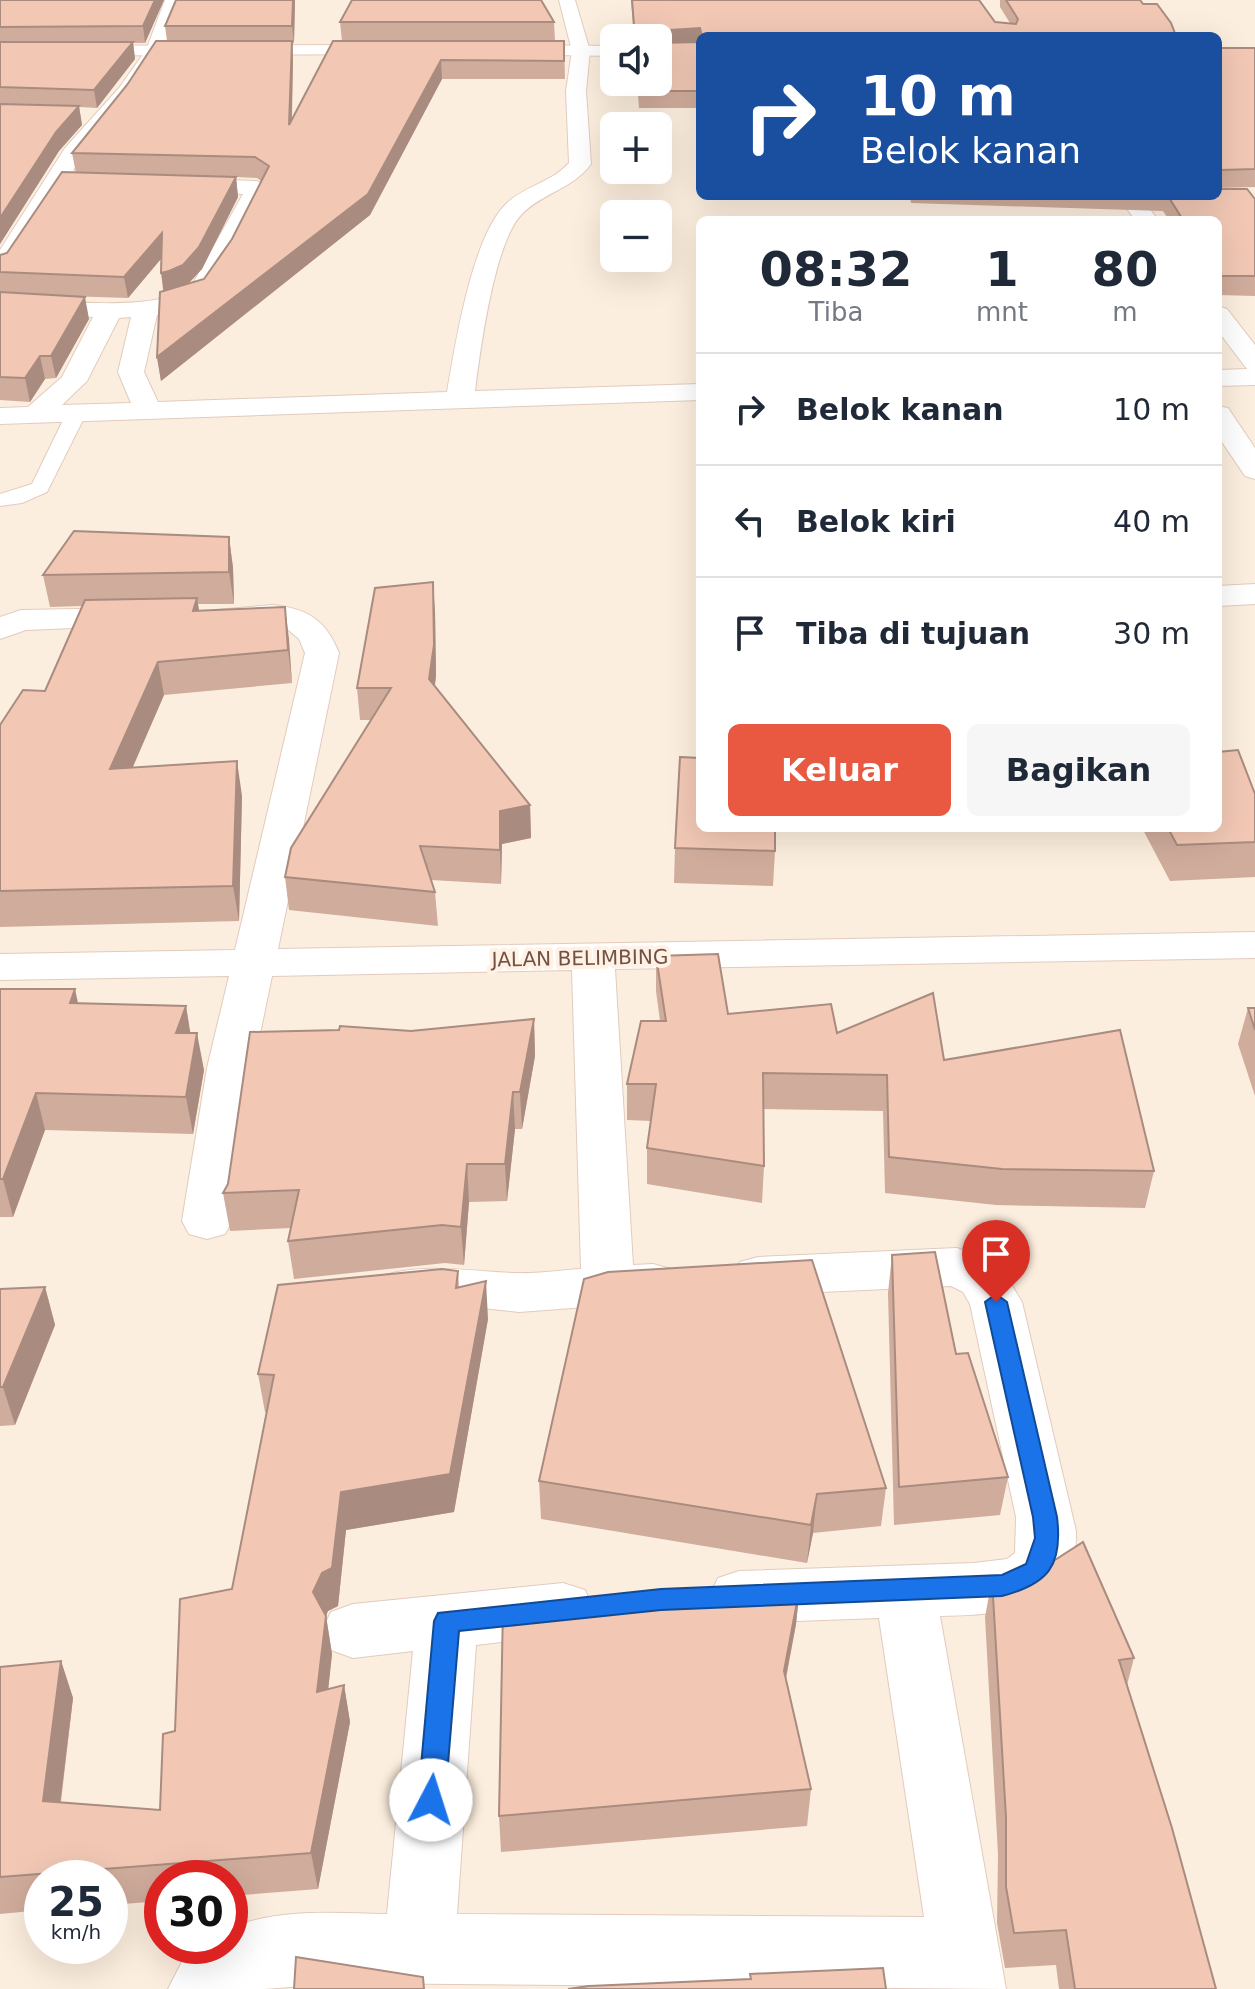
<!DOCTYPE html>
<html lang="id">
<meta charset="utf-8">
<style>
:root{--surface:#fff;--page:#f6f6f7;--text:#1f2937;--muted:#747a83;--line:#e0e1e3;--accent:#e95840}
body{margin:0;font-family:"DejaVu Sans",sans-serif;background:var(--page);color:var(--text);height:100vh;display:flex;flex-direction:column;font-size:30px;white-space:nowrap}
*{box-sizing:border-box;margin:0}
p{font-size:26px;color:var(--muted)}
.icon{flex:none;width:44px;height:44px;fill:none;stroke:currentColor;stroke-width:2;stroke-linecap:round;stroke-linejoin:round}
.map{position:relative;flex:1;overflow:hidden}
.details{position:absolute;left:696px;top:216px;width:526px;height:616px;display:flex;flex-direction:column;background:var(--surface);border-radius:12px;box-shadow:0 8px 32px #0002}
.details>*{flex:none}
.guide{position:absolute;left:696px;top:32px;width:526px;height:168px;border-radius:12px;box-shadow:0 8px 32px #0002;background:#1a4fa0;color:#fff;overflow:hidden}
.buttons{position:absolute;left:600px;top:24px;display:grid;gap:16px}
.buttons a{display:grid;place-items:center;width:72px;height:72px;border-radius:12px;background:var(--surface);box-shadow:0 8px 32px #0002;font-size:40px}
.speed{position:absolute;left:24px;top:1860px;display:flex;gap:16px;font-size:40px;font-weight:700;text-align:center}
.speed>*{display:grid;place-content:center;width:104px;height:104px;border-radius:50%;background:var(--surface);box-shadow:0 8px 32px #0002;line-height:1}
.speed small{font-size:20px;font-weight:400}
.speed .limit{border:12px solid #d22;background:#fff;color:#111}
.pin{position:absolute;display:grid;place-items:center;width:68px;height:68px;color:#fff;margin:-82px -34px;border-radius:50% 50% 50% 0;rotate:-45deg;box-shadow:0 0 8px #0007}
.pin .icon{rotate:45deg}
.me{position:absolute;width:88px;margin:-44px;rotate:5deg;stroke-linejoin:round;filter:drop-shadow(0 0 6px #0008)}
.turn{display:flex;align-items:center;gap:28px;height:168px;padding:0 32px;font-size:36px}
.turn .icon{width:104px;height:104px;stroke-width:2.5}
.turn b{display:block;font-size:56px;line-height:68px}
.eta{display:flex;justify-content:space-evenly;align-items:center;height:136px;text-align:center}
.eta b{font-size:48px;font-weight:800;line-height:56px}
.action{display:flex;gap:16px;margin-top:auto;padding:16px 32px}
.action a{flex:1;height:92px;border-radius:12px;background:var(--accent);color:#fff;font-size:32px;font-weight:800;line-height:92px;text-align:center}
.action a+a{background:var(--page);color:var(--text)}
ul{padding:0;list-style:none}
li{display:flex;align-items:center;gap:24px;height:112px;padding:0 32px;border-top:2px solid var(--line)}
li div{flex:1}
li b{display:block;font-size:30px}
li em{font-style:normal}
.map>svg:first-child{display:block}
</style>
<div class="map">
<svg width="1255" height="1989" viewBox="0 0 1255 1989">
<rect width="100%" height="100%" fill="#fceede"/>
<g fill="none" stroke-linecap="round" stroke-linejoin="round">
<g stroke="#e2cbbd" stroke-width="2">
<path id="lane" d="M76,408L86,414L47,492L22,503L0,506V494L32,484L66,414Z"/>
</g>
<g stroke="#e2cbbd" stroke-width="2">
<g id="street">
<path d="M165,0H181L164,50L133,96L81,154L68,182L9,273L0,275V250L65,148L119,88L146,50Z"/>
<path d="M559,0H575L590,51L586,91L591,164C573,189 542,193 522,214C494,242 480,351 475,391L700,384V400L0,424V408L28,407L62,377L93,317L0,311V295C43,300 162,315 192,285L243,194L171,190L168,185L171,180L179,178L257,181L268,188L211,294L194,307L157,315L144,372L158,402L447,392C455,346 472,235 507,203C525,186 552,182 569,163L566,91L572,51ZM131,317L118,372L131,403L62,405L87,381L119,318Z"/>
<path d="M1118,196H1140L1158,220H1135Z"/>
<path d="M1218,306L1227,309L1255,345V385L1218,386V370L1247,369L1218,331Z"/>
<path d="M1218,406L1228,408L1255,448V479L1245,476L1218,436Z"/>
<path d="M1255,584V604L1218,606V586Z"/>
<path d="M272,605C307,608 326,620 339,653L278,949L1255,932V958L615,969L633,1265L653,1264L671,1269L679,1283L671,1297L653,1302L519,1312L445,1304L399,1309L381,1304L373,1290L381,1276C428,1262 470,1272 518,1273C539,1274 561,1270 581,1269L572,970L272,976L253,1068L232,1221L225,1234L207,1239L189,1234L182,1221L207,1068L229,976L0,980V954L235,950L305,653L299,639L285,627L216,624L211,617L216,610Z"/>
<path d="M135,608L147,611L152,618L147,625L26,630L0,639V617L21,610Z"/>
<path d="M957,1248L999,1264L1022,1302L1076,1531C1079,1611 1000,1615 940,1616L1006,1989L344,1983L264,1989H168L189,1948L230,1946V1928C278,1908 336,1913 387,1914L413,1651L353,1658L331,1650L322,1631L331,1612L353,1604L563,1583L585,1590L593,1609L585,1628L563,1635L476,1645L457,1914L924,1917L879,1618L739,1623L718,1616L709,1597L718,1578L739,1571L974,1563L1007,1559L1015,1553L1016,1517L970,1304L963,1292L951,1286L758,1295L740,1290L732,1276L740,1262L758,1257Z"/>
</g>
</g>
<g stroke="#e7cbba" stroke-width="2">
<g id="secondary">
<path d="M386,45L395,50L392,54L0,56V46Z"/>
<path d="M506,45L614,46V56L500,54L497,50Z"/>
</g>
</g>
<use href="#lane" fill="#fff" fill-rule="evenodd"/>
<use href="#street" fill="#fff" fill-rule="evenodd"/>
<use href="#secondary" fill="#fff" fill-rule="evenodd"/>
</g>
<g fill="#d0ac9c" fill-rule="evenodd">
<path d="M0,0H164L145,43H133L135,59L97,108L79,107L82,125L59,151L0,244Z"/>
<path d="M176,0H295L294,43H292L293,59L292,120L342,41L340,22H554L555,41H564L565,79H442L370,215L161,381L157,357L163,291L161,259L128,298L64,296L89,319L56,378L45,379L30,402L0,400V255L7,253L76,173L72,153L167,41L165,26ZM236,177L257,178L261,181L232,239L204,279L189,283L202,269L238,197Z"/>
<path d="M631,0H979L995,22L1010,23L1000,7V0H1140L1143,4L1176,36H700V108H639L637,82H658V38H634Z"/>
<path d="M1218,48H1255V187L1218,188Z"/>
<path d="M910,196H1166L1164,208L1166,196H1218L1255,199V296L1218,295V220H1169L1163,211L911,203Z"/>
<path d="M229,537L233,568L234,604H198L199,611L285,607L292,683L164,695L133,767L242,796L239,921L0,927V725L45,691L82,606L50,607L43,575Z"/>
<path d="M435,612L436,676L435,686L530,805L531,838L502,844L501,884L431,880L435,892L438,926L289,910L285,877L371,720H360L357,688Z"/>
<path d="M1255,794V877L1170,881L1142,828H1218Z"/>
<path d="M675,848L775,851L773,886L674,883Z"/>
<path d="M656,956L728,1014L837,1033L944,1060L1154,1171L1145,1208L996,1205L885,1193L883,1111L763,1109L764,1166L762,1203L647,1184V1148L651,1121L627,1120V1084L660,1021L656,991Z"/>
<path d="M0,989L78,1004L186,1006L190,1033L204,1070L193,1134L45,1130L13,1217H0Z"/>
<path d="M1248,1008H1255V1096L1238,1044Z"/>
<path d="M534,1019L535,1056L522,1129H515L507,1201L469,1202L464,1265L445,1263L294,1279L288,1241L291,1228L230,1231L223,1193L411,1031Z"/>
<path d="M892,1255L956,1354L1008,1477L1000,1515L894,1525L888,1293Z"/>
<path d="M458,1271L459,1287L488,1319L454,1512L346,1530L338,1606L328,1611L326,1616L332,1654L328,1689L344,1685L350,1722L318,1889L230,1896V1878H162V1901L110,1905V1878H42V1910L0,1914V1667L61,1661L73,1698L61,1802L160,1810L175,1731L232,1589L267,1413L265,1412L258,1374Z"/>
<path d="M45,1287L55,1325L15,1425L0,1426V1289Z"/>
<path d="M539,1481L886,1488L881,1526L813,1533L807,1563L541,1519Z"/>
<path d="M992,1579L1134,1658L1127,1685L1216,1989H1059L1056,1965L1005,1968L997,1923L998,1855L985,1617Z"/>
<path d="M800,1586L796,1624L786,1679L811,1789L807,1826L501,1852L499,1816Z"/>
</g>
<g fill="#a98c7f">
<path d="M155,0H164L145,43L143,26Z"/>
<path d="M293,0H295L294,43L292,26Z"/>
<path d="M700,28V43L658,46V38H655V31Z"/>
<path d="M292,41L293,59L291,145L289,125Z"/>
<path d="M133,42L135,59L97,108L94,90Z"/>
<path d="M441,60L442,79L370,215L161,381L157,357Z"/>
<path d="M79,106L82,125L59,151L0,244V218L56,132Z"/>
<path d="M236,177L238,197L202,269L186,286L164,294L161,273Z"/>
<path d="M162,233L165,254L128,298L124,277Z"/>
<path d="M85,297L89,319L56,378L51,356Z"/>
<path d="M40,356L45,379L30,402L25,378Z"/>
<path d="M229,537L233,568L234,604L229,572Z"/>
<path d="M433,582L435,612L436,676L431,710L429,679Z"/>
<path d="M197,598L202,630L193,611Z"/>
<path d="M285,607L289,639L292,683L288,650Z"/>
<path d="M158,662L164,695L117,803L110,769Z"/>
<path d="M237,761L242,796L239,921L233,886Z"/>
<path d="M530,805L531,838L502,844L501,884L500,850V811Z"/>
<path d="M75,989L83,1026L70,1003Z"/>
<path d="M186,1006L192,1043L176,1033Z"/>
<path d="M534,1019L535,1056L522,1129L520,1092Z"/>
<path d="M197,1033L204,1070L193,1134L186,1097Z"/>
<path d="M513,1092L515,1129L507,1201L505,1164Z"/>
<path d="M36,1093L45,1130L13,1217L3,1179Z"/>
<path d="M467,1164L469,1202L464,1265L461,1227Z"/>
<path d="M486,1281L488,1319L454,1512L346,1530L338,1606L328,1611L319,1630L313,1592L341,1492Z"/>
<path d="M45,1287L55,1325L15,1425L3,1387Z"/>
<path d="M817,1494L813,1533L807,1563L811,1525Z"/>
<path d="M800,1586L796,1624L780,1708L784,1671Z"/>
<path d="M326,1616L332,1654L324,1729L317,1692Z"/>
<path d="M61,1661L73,1698L56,1837L43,1801Z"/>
<path d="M344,1685L350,1722L318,1889L311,1853Z"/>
</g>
<g fill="#f2c8b5" stroke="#a98c7f" stroke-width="2">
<path d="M0,0H155L143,26L0,27Z"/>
<path d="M176,0H293L292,26H165Z"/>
<path d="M352,0H541L554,22H340Z"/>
<path d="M632,0H979L995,22L1016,24L1018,19L1006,0H1140L1143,4H1157L1171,23L1176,36H702L700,28L655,31L657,38H635Z"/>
<path d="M156,41H292L289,125L333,41H564V61L441,60L368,194L157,357L160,292L204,279L232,239L269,166L255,157L72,153L127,85Z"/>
<path d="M0,42H133L94,90L0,87Z"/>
<path d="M700,42V91H639V82H658V43Z"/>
<path d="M1218,48H1255V169L1221,170L1218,175Z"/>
<path d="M0,104L79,106L56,132L0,218Z"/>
<path d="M62,172L236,177L199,247L183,265L169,271L161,273L162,233L124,277L0,272V255L7,253Z"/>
<path d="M1218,189H1247L1255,199V276H1218V220H1183L1168,196H1218Z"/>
<path d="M0,292L85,297L51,356H40L25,378L0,377Z"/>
<path d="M74,531L229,537V572L43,575Z"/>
<path d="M433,582L434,645L429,679L530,805L500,811V850L420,846L435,892L285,877L291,848L391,688H357L375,588Z"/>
<path d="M197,598L193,611L285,607L288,650L158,662L110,769L237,761L233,886L0,891V725L23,690L45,691L85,600Z"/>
<path d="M1238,750L1255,794V842L1177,845L1168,828H1218V752Z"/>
<path d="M680,757L700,758V828H775V851L675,848Z"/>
<path d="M718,954L728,1014L831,1004L837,1033L933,993L944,1060L1120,1030L1154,1171L1002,1169L889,1157L887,1075L763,1073L764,1166L647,1148L656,1084H627L641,1021H666L656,956Z"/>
<path d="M0,989H75L70,1003L186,1006L176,1033H197L186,1097L36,1093L3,1179H0Z"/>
<path d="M1248,1008H1255V1030Z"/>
<path d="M534,1019L520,1092H513L505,1164H467L461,1227L442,1225L288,1241L299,1190L223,1193L228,1184L250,1032L339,1030L340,1026L411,1031Z"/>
<path d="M935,1252L956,1354L968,1353L1008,1477L899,1487L892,1255Z"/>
<path d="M812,1260L886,1488L817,1494L811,1525L539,1481L584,1279L608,1272Z"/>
<path d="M442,1269L458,1271L456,1288L486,1281L450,1474L341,1492L332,1568L322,1573L313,1592L326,1616L317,1692L344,1685L311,1853L0,1877V1667L61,1661L43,1801L160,1810L163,1734L175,1731L180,1599L232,1589L274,1375L258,1374L278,1285Z"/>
<path d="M45,1287L3,1387H0V1289Z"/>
<path d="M1083,1542L1134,1658L1119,1660L1172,1828L1216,1989H1075L1066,1930L1014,1933L1006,1887V1818L992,1579L1047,1565Z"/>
<path d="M800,1586L784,1671L811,1789L499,1816L503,1607L662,1590Z"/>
<path d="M296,1957L423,1977L424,1989H294Z"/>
<path d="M883,1968L886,1989H568L589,1986L751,1979L750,1974Z"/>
</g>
<path fill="#1a73e8" stroke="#114b97" stroke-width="2" d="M996,1294L1007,1302L1057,1517C1063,1566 1048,1584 1002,1596L661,1610L459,1631L445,1800L441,1809L431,1813L422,1809L418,1800L434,1621L438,1613L661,1589L1002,1575L1026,1564L1035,1538L1033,1517L985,1302Z"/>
<g text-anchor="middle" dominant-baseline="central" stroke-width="8" stroke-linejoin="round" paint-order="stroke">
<g font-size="20" fill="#725246" stroke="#fff2e4">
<text transform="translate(580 958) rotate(-1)">JALAN BELIMBING</text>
</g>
</g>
</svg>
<div class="buttons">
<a><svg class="icon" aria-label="sound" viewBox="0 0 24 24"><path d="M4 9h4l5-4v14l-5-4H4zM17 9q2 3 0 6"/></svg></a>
<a>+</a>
<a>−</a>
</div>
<div class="speed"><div>25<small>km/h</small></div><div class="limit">30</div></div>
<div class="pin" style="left:996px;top:1302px;background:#d93025"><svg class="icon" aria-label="arrive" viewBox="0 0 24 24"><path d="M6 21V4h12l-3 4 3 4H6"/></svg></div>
<svg class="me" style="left:431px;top:1800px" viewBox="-20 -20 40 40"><circle r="19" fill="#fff"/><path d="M0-13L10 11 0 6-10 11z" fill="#1a73e8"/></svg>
<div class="guide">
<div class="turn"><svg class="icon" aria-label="right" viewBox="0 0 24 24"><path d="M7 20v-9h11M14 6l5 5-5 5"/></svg><div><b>10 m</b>Belok kanan</div></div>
</div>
<section class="details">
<div class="eta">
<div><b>08:32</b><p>Tiba</p></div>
<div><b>1</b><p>mnt</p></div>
<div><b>80</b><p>m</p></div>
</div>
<ul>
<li><svg class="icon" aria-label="right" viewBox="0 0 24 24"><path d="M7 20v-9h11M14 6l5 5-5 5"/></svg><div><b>Belok kanan</b></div><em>10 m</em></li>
<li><svg class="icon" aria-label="left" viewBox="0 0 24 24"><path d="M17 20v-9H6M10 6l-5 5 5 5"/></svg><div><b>Belok kiri</b></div><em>40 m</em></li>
<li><svg class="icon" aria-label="arrive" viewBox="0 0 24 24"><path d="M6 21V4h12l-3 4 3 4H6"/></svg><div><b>Tiba di tujuan</b></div><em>30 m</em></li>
</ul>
<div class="action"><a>Keluar</a><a>Bagikan</a></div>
</section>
</div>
